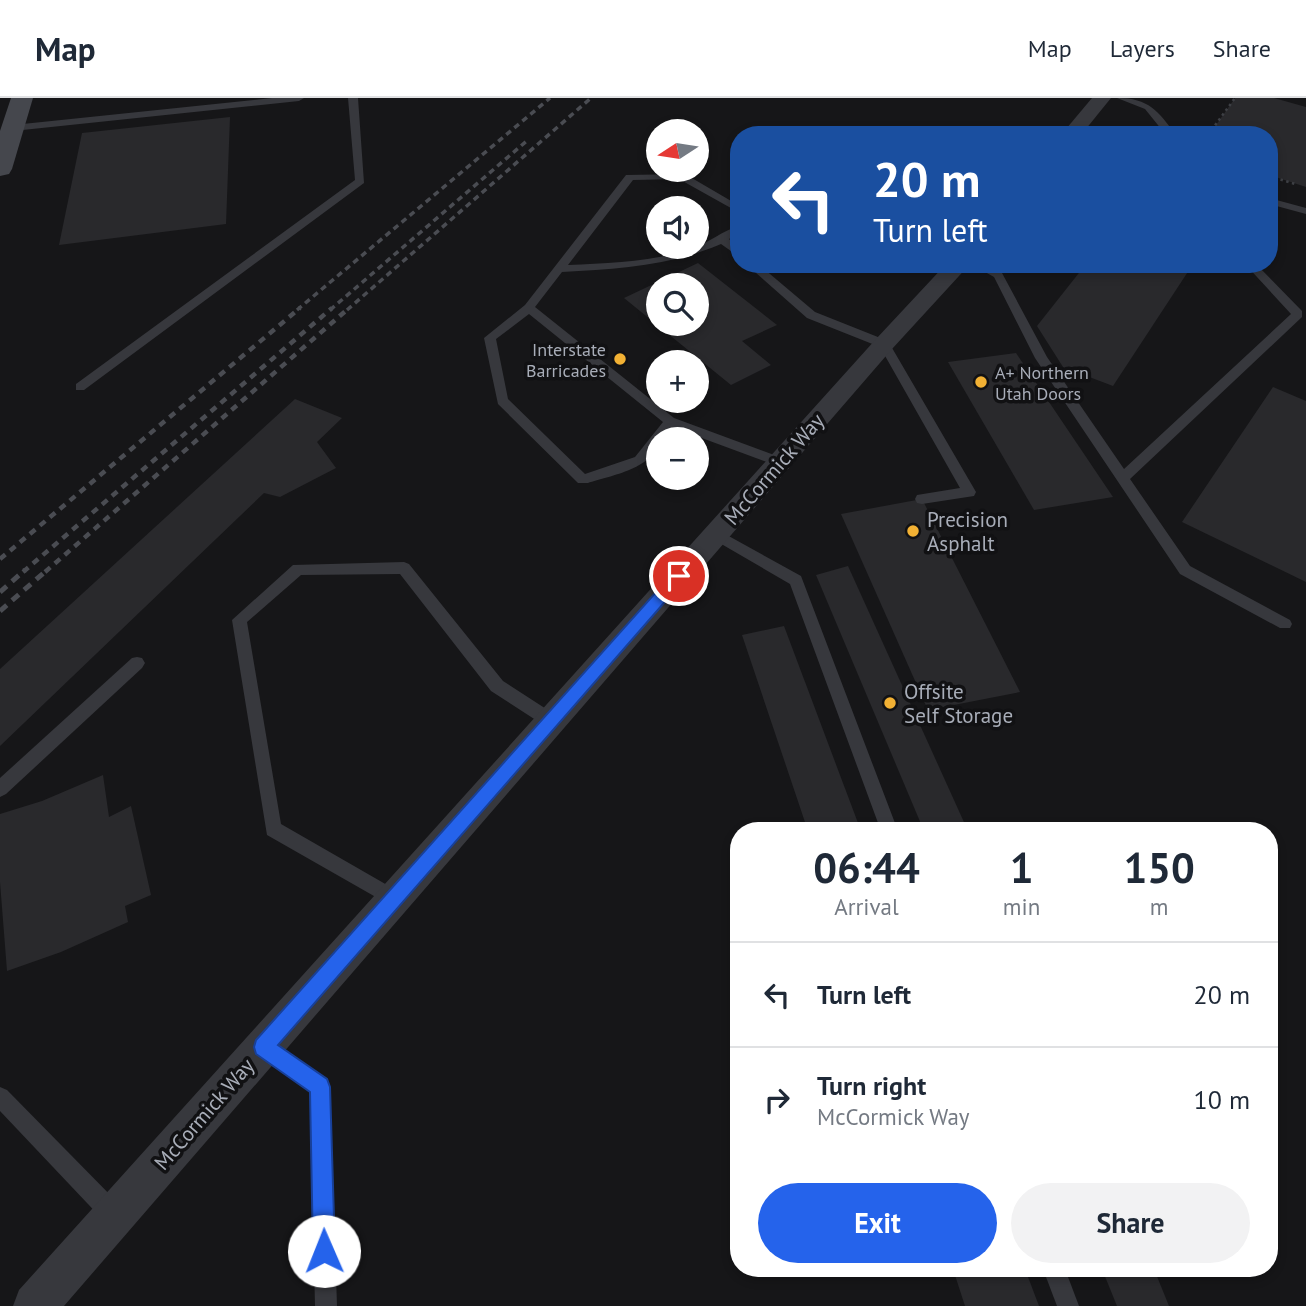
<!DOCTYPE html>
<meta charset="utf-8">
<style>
:root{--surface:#fff;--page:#f2f2f3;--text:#1f2937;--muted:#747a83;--line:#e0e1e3;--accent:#2563eb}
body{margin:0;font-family:"PT Sans",sans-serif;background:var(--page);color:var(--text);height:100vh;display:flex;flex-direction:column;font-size:26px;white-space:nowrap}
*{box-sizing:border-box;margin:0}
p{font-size:23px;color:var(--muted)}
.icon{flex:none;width:38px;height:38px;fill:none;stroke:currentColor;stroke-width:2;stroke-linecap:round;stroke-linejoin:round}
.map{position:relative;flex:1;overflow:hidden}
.side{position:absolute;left:730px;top:724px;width:548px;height:455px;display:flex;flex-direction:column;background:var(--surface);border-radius:28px;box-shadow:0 4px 10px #0003}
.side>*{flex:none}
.banner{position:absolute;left:730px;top:28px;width:548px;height:147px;border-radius:28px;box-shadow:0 4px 10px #0003;background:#1a4fa0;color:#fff;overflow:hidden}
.needle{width:46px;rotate:258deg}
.tools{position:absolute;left:646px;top:21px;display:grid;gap:14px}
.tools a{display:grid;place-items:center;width:63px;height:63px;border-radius:50%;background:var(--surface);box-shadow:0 4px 10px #0003;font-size:35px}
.pin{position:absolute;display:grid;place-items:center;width:60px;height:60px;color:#fff;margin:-30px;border:4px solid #fff;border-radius:50%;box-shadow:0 2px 7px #0007}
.me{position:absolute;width:77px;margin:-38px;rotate:359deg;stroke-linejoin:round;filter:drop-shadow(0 0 5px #0008)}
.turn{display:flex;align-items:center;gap:24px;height:147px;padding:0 28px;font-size:32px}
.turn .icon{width:91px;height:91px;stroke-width:2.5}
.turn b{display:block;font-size:49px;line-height:60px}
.eta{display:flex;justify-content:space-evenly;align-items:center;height:119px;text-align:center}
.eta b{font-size:42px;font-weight:600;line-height:49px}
.cta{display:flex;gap:14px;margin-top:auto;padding:14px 28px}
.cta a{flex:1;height:80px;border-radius:42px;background:var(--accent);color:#fff;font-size:28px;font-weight:600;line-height:80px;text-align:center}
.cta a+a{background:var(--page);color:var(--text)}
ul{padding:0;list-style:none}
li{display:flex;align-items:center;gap:21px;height:105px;padding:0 28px;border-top:2px solid var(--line)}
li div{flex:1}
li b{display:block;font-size:26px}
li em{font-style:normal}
header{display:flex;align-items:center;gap:42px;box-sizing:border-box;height:98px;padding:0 35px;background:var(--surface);border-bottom:2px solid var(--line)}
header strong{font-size:33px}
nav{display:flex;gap:38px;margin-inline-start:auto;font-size:24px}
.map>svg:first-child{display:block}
</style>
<header>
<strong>Map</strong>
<nav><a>Map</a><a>Layers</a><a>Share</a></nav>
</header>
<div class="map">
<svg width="1306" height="1208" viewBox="0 0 1306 1208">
<rect width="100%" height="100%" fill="#161618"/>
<g fill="#29292c" fill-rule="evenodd">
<path d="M1235,0H1274L1306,9V89L1269,77V37H1209Z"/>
<path d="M230,19L226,126L59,147L82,35Z"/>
<path d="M698,165L777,227L742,243L771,267L731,287L624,200ZM658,187H696V226H658Z"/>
<path d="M1086,166H1193L1113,288L1063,269L1037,228Z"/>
<path d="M1016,255L1113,399L1034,412L948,264Z"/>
<path d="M1273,289L1306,303V484L1182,424Z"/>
<path d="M295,301L342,320L317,344L336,370L280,399L264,395L0,648V571Z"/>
<path d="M922,401L1020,594L928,612L841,416Z"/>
<path d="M848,468L968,733H924L816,477Z"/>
<path d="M784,528L861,733H808L742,537Z"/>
<path d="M103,677L109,719L131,708L151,797L125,808L128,824L61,854L7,873L0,784V716L42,703Z"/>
<path d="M953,1171H1025L1039,1208H965Z"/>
<path d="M1102,1171H1154L1169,1208H1117Z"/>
</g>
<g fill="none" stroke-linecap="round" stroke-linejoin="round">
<g stroke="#3d3f44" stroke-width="2.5" stroke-dasharray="2.5 3.5" stroke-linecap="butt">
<path d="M1208,37L1235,0"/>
<path d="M1269,78L1295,86"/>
</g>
<g fill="#37383d" fill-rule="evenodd">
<path d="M272,0H304L299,3L13,33L8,30L13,27Z"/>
<path d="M348,0H358L364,85L84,292H76V286L355,82Z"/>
<path d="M1117,0C1149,0 1158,13 1176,37H1166L1145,11Z"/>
<path d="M685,76L738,107V114L679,81L633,82L568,167C610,165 654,164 694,150C709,144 723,133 738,128V135L729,141L738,150V158L721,146C670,168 617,171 562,174L535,209L674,320L785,361L787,364L780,369L775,367L672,329L663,341H658C658,370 609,378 588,385H578L498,306L484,240L525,207L626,77ZM529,216L663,324L635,359L585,376L508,301L496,241Z"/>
<path d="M1269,100L1306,110V116L1269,106Z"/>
<path d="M746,166H758L815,214L888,243L976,394L974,398L922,406L917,405L915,401L917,397L960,390L880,249L807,220Z"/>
<path d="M971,166H985L1002,175L1047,259L1124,371L1291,216L1245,166H1256L1302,213V219L1130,381L1190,468L1290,522L1292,526L1290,530H1280L1180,476L1035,260L994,179Z"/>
<path d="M716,431L801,478L898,733H881L790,486L711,440L709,436L711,432Z"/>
<path d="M404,464L409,466L503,583L557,618L559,623L557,628L551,630L545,628L491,593L400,476L301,477L247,524L281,726L401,795L404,801L401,807L395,810L267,737L232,522L293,467Z"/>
<path d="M137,559L142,560L145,565L142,570L6,696L0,699V680L132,560Z"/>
<path d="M263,939L327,982L330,989L337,1208H315L310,994L256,956L253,949L256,942Z"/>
<path d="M0,989L7,992L121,1108L124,1116L121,1124L113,1127L105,1124L0,1013Z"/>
<path d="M1043,1171H1065L1079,1208H1057Z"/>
</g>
<g fill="#37383d" fill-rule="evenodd">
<path d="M1092,0H1111L1081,37H1061Z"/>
<path d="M946,166H970L892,251L64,1208H13L19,1192L876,241Z"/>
</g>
<path fill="#45474d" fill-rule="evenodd" d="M11,0H33L12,71L9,76L0,78V33Z"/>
<g stroke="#4a4c52" stroke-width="3.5" stroke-dasharray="6 4.5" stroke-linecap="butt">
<path d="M297,212L550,0"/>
<path d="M330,212L529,41"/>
<path d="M347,212L591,0"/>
</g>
<g stroke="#4a4c52" stroke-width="4.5" stroke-dasharray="7 6" stroke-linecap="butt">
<path d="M0,461L300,210"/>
<path d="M23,474L332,210"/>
<path d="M45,474L349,210"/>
</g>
<g stroke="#4a4c52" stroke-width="5" stroke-dasharray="9 7" stroke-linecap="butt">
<path d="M0,494L25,472"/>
<path d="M0,513L47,472"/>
</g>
</g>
<path fill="#2563eb" stroke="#184099" stroke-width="2" d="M679,472L687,478L684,482L278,947L327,981L330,989L335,1153L332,1161L324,1164L317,1161L313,1153L310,994L256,956L254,949L256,942L674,474Z"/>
<g fill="#f2b134" stroke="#111113" stroke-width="2.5">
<circle cx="620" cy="261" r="7"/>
<circle cx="981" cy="284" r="7"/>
<circle cx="913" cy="433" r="7"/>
<circle cx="890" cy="605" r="7"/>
</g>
<g text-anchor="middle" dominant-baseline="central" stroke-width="7" stroke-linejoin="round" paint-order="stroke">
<g font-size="18" fill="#a8adb8" stroke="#111113" text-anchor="end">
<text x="606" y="251">Interstate<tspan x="606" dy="21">Barricades</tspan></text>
<text x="995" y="274" text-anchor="start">A+ Northern<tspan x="995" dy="21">Utah Doors</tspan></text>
</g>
<g font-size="21" fill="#a8adb8" stroke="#111113">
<text transform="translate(774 371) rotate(-49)">McCormick Way</text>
<text transform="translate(204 1016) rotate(-49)">McCormick Way</text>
</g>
<g font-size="21" fill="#a8adb8" stroke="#111113" text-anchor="start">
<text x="927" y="421">Precision<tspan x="927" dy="24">Asphalt</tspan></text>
<text x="904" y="593">Offsite<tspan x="904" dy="24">Self Storage</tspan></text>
</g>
</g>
</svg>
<div class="tools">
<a><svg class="needle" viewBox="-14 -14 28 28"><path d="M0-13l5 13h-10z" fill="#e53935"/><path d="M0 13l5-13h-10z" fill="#747a83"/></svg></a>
<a><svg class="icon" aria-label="sound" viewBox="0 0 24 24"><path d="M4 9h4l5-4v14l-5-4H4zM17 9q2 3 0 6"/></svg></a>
<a><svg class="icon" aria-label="search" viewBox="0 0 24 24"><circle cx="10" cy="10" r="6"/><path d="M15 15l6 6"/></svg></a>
<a>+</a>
<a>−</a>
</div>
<div class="pin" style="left:679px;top:478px;background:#d93025"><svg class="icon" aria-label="arrive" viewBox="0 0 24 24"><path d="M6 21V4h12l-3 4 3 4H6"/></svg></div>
<svg class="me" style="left:324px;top:1153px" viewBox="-20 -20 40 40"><circle r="19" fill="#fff"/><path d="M0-13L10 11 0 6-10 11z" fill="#2563eb"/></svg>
<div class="banner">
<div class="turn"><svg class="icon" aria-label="left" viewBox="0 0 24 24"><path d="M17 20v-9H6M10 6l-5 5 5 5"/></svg><div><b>20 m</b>Turn left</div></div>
</div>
<section class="side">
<div class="eta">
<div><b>06:44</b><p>Arrival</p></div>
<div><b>1</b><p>min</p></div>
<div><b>150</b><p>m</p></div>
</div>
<ul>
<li><svg class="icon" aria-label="left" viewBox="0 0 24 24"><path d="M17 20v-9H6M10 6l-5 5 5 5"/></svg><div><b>Turn left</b></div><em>20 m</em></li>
<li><svg class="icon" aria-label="right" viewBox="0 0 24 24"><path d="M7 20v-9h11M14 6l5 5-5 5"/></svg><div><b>Turn right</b><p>McCormick Way</p></div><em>10 m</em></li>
</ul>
<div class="cta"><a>Exit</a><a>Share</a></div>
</section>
</div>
